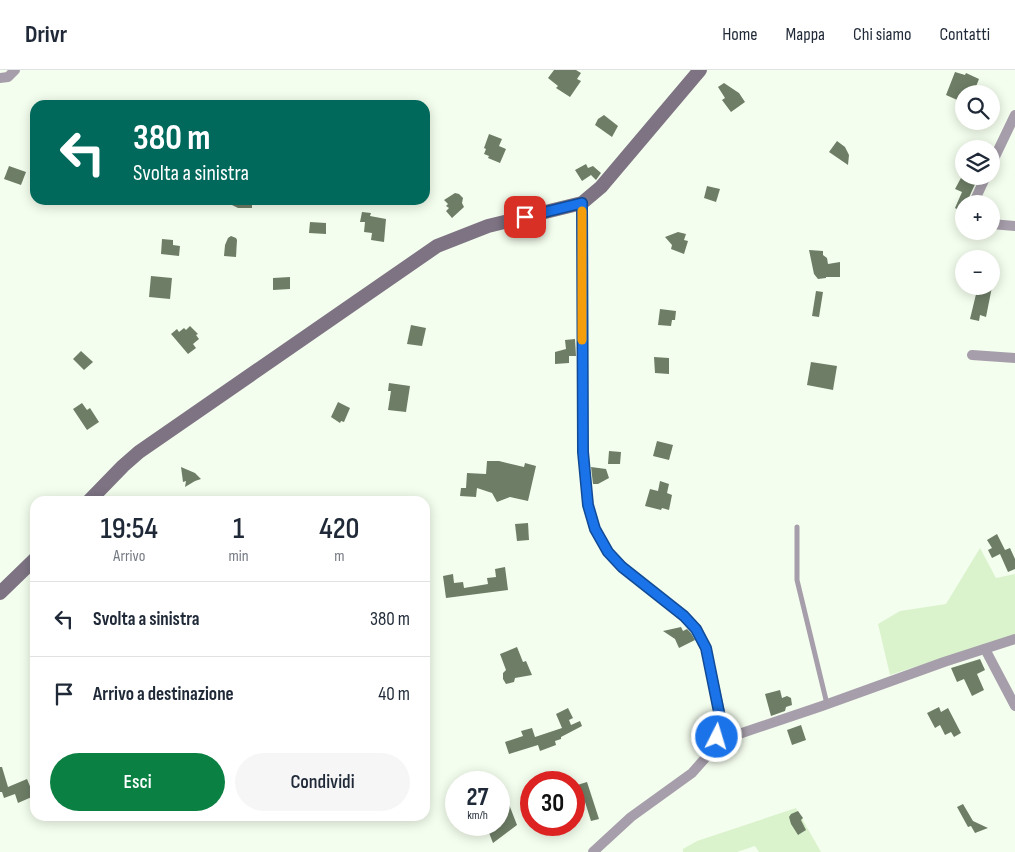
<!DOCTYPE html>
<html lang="it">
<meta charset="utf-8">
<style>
:root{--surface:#fff;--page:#f6f6f7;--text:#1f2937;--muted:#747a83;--line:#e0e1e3;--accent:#0b8043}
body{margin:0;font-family:"Sofia Sans Condensed",sans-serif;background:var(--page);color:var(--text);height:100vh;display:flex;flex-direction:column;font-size:19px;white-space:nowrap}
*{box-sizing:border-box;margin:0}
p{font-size:16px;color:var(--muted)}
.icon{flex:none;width:28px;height:28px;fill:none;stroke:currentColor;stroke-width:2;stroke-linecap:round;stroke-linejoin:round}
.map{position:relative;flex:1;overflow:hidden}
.panel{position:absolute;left:30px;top:426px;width:400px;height:325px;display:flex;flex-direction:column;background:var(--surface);border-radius:15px;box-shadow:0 2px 12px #0003}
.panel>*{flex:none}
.banner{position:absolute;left:30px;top:30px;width:400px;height:105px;border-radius:15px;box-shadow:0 2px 12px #0003;background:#00695c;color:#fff;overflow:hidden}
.fabs{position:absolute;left:955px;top:15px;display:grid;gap:10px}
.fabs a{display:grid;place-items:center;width:45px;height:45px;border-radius:50%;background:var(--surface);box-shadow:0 2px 12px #0003;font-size:25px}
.speed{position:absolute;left:445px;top:701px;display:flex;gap:10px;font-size:25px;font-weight:700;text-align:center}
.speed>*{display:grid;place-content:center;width:65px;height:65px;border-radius:50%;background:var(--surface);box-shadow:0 2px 12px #0003;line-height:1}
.speed small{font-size:12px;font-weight:400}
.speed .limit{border:8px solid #d22;background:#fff;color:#111}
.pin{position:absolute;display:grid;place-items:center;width:42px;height:42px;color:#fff;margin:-21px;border-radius:10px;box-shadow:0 2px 8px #0006}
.me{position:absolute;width:55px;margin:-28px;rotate:5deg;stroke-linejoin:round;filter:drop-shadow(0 0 4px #0008)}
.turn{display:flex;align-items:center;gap:18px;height:105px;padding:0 20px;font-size:22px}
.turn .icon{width:65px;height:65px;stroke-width:2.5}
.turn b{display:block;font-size:35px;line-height:42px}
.eta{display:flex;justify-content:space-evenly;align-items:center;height:85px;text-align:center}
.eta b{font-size:30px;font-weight:600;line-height:35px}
.action{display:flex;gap:10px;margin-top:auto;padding:10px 20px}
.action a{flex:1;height:58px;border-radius:30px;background:var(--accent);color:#fff;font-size:20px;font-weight:600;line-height:58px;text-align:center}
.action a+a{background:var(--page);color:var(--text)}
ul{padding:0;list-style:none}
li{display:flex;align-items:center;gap:15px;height:75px;padding:0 20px;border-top:1px solid var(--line)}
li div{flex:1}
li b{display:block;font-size:19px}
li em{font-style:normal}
header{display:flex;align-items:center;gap:30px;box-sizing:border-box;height:70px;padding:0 25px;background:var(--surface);border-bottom:1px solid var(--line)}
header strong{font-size:24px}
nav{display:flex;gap:28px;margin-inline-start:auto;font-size:18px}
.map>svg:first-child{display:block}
</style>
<header>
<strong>Drivr</strong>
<nav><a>Home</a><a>Mappa</a><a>Chi siamo</a><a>Contatti</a></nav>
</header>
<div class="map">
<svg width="1015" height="782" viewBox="0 0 1015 782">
<rect width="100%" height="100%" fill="#f4feee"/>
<g fill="#daf3cd">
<path d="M980,478L996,508L1015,504V565L890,605L878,554L900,541L946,534Z"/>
<path d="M796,738L821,782H759L755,776L737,782H683V779L697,771Z"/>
</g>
<g fill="#6e7e66">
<path d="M554,0H576L581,3L577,9L581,11L570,27L556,18L558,16L548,8Z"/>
<path d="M955,2L965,5L966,3L979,9L973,24H964V33L946,25Z"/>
<path d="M724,13L739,23L745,32L731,42L722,30L725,28L718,17Z"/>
<path d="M604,45L618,56L612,67L595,55L598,49Z"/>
<path d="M489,64L502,69L499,76L506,79L500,93L488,88L489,86L484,84L486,79L484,78Z"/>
<path d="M837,71L845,77L849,85L848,95L829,82Z"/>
<path d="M586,94L588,98L593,96L601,103L596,110L591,105L582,111L575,100Z"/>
<path d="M9,96L26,102L21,115L4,109Z"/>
<path d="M962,106L976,112L966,134H964L962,142L955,138L962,122L955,119Z"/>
<path d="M707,116L720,119L716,132L704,128Z"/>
<path d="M455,123L459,124L463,128L462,133L464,137L452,148L446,141L449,138L446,136L448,134L444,130Z"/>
<path d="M222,130H252V138H238Z"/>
<path d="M362,142L371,143L370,146L386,149L384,172L371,170L372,163L364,162L365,152H360Z"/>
<path d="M310,152L326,153V164L309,163Z"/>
<path d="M678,162L686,164L684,170L688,171L684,184L671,179L672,175L665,167Z"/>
<path d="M231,166L236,168L237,170L236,187L224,186L225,175L228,168Z"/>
<path d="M162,169L173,170V175L180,176L179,186L161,184Z"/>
<path d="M809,180L823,181V185L827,188L828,194L840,192V207H826V208L818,209L814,204Z"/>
<path d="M151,206L172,208L170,229L149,227Z"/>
<path d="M290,207V219L273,220V208Z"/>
<path d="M978,216L992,217L986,247L980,245L979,251L970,249Z"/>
<path d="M816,221L823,222L819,247L812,246Z"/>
<path d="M660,239L676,241L675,250H672L671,256L658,255Z"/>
<path d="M411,255L426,258L422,276L407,274Z"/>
<path d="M190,256L198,264L196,265L199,269L193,274L196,278L188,284L171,264L177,259L179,262L184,258L186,260Z"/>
<path d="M575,269L576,286H569V293L555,294V282L566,279L565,270Z"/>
<path d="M81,281L93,292L84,300L73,289Z"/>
<path d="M654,287L669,288V304L655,303Z"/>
<path d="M811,292L837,296L833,320L807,315Z"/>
<path d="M389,313L410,316L406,342L388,340L391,321H388Z"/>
<path d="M338,332L350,338L344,352L341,351L340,353L331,347Z"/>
<path d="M82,333L87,340L90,338L99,352L87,360L73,339Z"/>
<path d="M657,371L673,375L669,390L653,386Z"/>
<path d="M609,381L621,382L620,394H608Z"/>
<path d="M487,391H499L524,397L525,393L536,396L528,431L510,427L497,432L492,423L477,418L476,427L460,426L461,418H466L467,403L486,404Z"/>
<path d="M181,397L195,403L201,409L195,411L185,417L186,411L183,412Z"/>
<path d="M591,397L606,399L609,408L598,414H593Z"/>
<path d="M660,411L669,414L667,423L672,425L669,440L662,438L661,440L645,436L650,419L658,421Z"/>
<path d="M528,453L529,470L517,471L515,454Z"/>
<path d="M997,464L1005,480L1010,478L1015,489V499L1008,502L1000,484L992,488L988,480L992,478L987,470Z"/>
<path d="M505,497L508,520L446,528L443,506L453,504L454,513L463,512L464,518L488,514L487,508L496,507L495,499Z"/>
<path d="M681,557L683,561L687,559L691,563L695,570L679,578L675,569L663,561Z"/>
<path d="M517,577L523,592L526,591L532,605L515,608L514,612L506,614L503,609V603L506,600L500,584Z"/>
<path d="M980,589L985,600L977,604L984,620L972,626L964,609L957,612L951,598Z"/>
<path d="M780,620L782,628L787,626L791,628L792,635L786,637L785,641L771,646L765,624Z"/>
<path d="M939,637L941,642L948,638L961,663L954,667L951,662L945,665L940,655L935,658L927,643Z"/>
<path d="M568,638L573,648L569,650L571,655L580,651L582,656L561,667V669L555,671L556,675L540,681L538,675L509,684L505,672L523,666L521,661L532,658L535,667L562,658L556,644Z"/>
<path d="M801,655L806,670L792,675L787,660Z"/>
<path d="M0,697H2L8,717L27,709L34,726L18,733L15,724L4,728L2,722H0Z"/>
<path d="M587,712L599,749L591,751L585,732L578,734L574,722V716Z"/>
<path d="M505,724L517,755L493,773L486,755H499V727Z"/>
<path d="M963,734L973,751L988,758L975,763L971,756L968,757L957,737Z"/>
<path d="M798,741L803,748L801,750L806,760L798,765L791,754L789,747L791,744Z"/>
</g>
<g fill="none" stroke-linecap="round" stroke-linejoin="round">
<path stroke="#a69eaa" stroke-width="5" d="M797,457V510L827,634"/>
<g stroke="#a69eaa" stroke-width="10">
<path d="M0,8L8,7L15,0"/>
<path d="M991,95L1015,45"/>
<path d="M582,133L583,382L588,435L595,459L608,482L623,497L683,546L697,559L706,578L721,647L715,677"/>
<path d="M973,134L986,106"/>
<path d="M991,154L1015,156"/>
<path d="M972,285L1015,288"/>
<path d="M985,579L1015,636"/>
<path d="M593,782L631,747L692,703L715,677L736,665L822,636L944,592L1015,569"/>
</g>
<g stroke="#7d7383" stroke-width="14">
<path d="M89,431L123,396L139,382L437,176L488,156L582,133L601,117L700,0"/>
<path d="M0,523L35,489"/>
</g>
</g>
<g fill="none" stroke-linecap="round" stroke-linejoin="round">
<g stroke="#114b97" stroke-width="12">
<path id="route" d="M525,147L582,133L583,382L588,435L595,459L608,482L622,497L684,546L696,559L706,578L720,647L717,667"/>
</g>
<use href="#route" stroke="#1a73e8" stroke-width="9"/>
<path stroke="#f59e0b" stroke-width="9" d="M582,141V270"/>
</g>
</svg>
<div class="fabs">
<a><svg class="icon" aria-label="search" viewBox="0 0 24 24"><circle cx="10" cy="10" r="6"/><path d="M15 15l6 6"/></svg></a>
<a><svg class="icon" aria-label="layers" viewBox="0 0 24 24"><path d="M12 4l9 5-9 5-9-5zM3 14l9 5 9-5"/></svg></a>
<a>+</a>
<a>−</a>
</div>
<div class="speed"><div>27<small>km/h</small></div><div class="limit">30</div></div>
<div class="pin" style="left:525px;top:147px;background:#d93025"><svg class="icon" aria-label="arrive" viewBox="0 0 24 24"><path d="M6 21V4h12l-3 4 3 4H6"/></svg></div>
<svg class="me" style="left:717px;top:667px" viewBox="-20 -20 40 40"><circle r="17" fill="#1a73e8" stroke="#fff" stroke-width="3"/><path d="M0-11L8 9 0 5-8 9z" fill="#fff"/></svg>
<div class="banner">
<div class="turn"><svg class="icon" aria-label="left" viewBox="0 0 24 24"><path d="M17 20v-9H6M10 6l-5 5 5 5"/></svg><div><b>380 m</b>Svolta a sinistra</div></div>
</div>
<section class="panel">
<div class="eta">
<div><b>19:54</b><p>Arrivo</p></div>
<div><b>1</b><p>min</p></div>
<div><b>420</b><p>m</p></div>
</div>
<ul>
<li><svg class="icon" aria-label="left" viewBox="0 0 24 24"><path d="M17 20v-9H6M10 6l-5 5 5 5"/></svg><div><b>Svolta a sinistra</b></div><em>380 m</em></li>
<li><svg class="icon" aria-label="arrive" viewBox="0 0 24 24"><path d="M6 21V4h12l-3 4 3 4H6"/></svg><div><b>Arrivo a destinazione</b></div><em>40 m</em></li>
</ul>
<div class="action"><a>Esci</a><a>Condividi</a></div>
</section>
</div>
